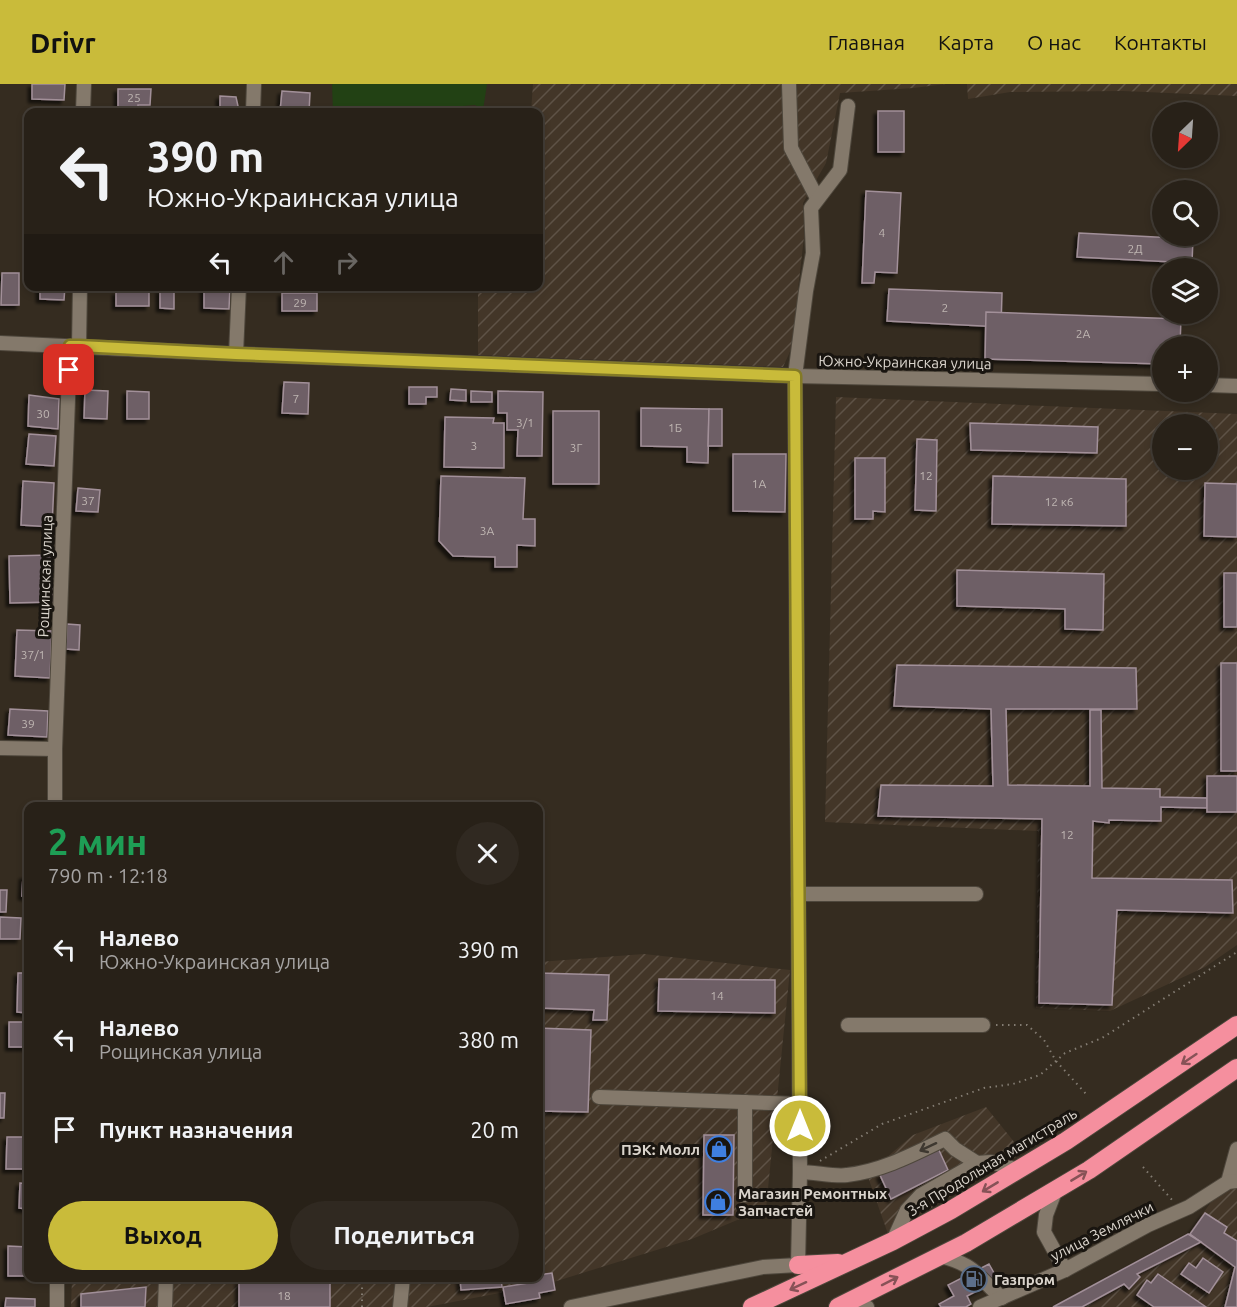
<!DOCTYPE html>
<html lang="ru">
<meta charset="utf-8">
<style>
:root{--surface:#282118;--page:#302921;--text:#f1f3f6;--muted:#a5a3a2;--line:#443e37;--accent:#c9bb3a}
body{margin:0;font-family:Ubuntu,sans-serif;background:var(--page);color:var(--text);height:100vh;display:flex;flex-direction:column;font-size:22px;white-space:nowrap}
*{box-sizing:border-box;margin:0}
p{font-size:20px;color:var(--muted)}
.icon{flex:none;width:33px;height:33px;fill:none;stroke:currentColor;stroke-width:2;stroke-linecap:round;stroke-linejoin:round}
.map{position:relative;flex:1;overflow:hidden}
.panel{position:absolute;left:24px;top:718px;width:519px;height:480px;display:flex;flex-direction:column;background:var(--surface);border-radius:12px;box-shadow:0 3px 9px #0003,0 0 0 2px var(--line)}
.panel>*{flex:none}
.hud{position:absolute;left:24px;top:24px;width:519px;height:183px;border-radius:12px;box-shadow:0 3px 9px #0003,0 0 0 2px var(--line);background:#282118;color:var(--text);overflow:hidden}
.needle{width:39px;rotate:205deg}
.controls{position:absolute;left:1152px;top:18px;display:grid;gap:12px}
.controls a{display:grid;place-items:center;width:66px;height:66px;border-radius:50%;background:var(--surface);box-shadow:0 3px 9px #0003,0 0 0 2px var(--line);font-size:30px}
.pin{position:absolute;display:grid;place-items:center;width:51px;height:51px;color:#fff;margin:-26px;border-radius:12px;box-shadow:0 3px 9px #0006}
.me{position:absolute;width:66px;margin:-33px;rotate:0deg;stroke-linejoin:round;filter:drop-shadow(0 0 4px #0008)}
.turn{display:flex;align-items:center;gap:21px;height:126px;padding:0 24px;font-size:27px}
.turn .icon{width:78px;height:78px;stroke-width:2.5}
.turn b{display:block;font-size:42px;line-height:51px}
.lanes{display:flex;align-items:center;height:57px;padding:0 24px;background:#0003;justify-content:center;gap:30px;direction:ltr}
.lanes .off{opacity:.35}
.round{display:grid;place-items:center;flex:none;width:63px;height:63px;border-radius:32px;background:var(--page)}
.overview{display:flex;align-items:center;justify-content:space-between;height:102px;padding:0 24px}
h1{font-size:36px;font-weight:700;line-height:45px;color:#1e9e55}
.cta{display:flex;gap:12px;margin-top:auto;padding:12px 24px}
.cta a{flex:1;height:69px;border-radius:36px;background:var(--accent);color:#111;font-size:24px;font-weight:700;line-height:69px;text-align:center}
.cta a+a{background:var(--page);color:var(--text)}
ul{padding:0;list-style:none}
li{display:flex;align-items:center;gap:18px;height:90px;padding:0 24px}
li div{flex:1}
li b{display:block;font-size:22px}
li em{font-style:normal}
header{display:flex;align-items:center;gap:36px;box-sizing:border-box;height:84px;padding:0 30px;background:var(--accent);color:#111}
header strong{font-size:28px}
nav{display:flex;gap:33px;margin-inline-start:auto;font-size:21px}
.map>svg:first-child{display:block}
</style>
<header>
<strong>Drivr</strong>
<nav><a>Главная</a><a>Карта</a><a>О нас</a><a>Контакты</a></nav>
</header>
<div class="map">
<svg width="1237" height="1223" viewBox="0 0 1237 1223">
<defs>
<pattern id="industrial-furrows" width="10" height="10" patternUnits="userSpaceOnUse" patternTransform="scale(1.5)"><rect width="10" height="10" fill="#433628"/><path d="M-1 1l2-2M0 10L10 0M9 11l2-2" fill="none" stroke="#5e5246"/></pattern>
<filter id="shadow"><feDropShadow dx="-3.5" dy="3.5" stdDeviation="1.5" flood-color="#0009"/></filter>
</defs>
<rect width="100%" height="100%" fill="#352c20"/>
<g fill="url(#industrial-furrows)" fill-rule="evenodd">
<path d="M533,0H946L913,4L840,9L826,79L803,119L804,153L798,205V250L783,283L478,271V203L538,202V28H531Z"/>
<path d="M967,0H1237V12L1123,7L1010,8L968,15Z"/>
<path d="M836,313L1237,330V861L1205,883L1110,927L1036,924L1038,747L825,738ZM1162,340H1208V386H1162Z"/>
<path d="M644,870L790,886L766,1124L692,1155L547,1200L427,1223H71L72,1194H538L539,878Z"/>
<path d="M986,1023L1023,1069L888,1150L867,1090L913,1051Z"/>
<path d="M1237,1103V1223H1053L1188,1150L1217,1110Z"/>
</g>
<path fill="#224114" d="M332,0H487L483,26L475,21L452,23L451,28H333Z"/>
<g fill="#6e5e66" stroke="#a29099" stroke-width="1.5" filter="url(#shadow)">
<path d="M32,0H65L64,16L32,15Z"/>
<path d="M118,5H151L150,21H138V28H118Z"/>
<path d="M282,7L310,9L309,28H280Z"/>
<path d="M220,12L236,13L238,22L237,28H213V24H220Z"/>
<rect x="878" y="27" width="26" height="41"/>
<path d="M866,107L901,109L897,189L875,188L874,199H862Z"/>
<path d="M1079,149L1193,155L1192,179L1077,173Z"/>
<path d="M2,189H19V221H1Z"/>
<path d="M40,202H65L64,216L40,215Z"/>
<path d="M124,202H137V208H149V222H116V208H124Z"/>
<path d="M204,202H230L229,225L204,224Z"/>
<path d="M889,205L1002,209L1001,243L887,237Z"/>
<path d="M160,206H174V225L160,224Z"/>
<rect x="282" y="209" width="35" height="18"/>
<path d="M986,228L1181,235L1180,262H1162V280L985,275Z"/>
<path d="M284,298L309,299L308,330L282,329Z"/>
<path d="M409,303H437V313H426V320H409Z"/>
<path d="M451,305L466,306V317L450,316Z"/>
<path d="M85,306L108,307L107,335L84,334Z"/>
<path d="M127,307L149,308V335H127Z"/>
<path d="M471,307L492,308V318H471Z"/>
<path d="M498,307L543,308L542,372H517L518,346H507V329H498Z"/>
<path d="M29,311L59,315L58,345L28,342Z"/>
<path d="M641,324L709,325L708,379L687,378V363L641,362Z"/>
<path d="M709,325H722V362H708Z"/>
<rect x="553" y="327" width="46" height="73"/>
<path d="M445,333L494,334L493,339H504V384L444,383Z"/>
<path d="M970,339L1098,343L1097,369L971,366Z"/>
<path d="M29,350L56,352L54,382L26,380Z"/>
<path d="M917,355L937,356L936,427L915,426Z"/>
<path d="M733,370H786L785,428L733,427Z"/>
<path d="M855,374H885V428L873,427V435H855Z"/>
<path d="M441,392L525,394L523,435H535V462L517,461V483H495V473L453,472L439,457Z"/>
<path d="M993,392L1126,395V442L992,440Z"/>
<path d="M23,397L54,399L52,443L21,441Z"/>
<path d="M1205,399L1237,400V453L1204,452Z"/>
<path d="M78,404L100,406L98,428L76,427Z"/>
<path d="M51,471L52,518L10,519L9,472Z"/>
<path d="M957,486L1104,490L1103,546L1065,545V525L957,522Z"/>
<rect x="1224" y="489" width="13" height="54"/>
<path d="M67,540L80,541L79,566L66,565Z"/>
<path d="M17,546L52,547L50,594L15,592Z"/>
<rect x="1221" y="579" width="16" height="108"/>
<path d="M897,581L1136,584L1137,625H1006L1008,701L1090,702V626H1101L1102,704L1160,705V713L1207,714V724L1161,723V737L1109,736V739L1093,737L1092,794L1232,796L1233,829L1117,826L1112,921L1039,919L1042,735L878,732L881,701L993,702L991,625L894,622Z"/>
<path d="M10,625L48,627L47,653L8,651Z"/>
<rect x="1207" y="692" width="30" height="36"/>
<path d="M23,792H28V813L22,812Z"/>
<path d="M0,806H7L6,828H0Z"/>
<path d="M0,833L21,834L20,855H0Z"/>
<path d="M18,889H28V929L17,928Z"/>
<path d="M538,889L609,891L607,936H593L594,926L538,924Z"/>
<path d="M659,895L775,896V929L658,927Z"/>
<rect x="9" y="938" width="19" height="25"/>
<path d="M538,944L591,946L588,1028L538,1027Z"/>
<path d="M0,1009H5L4,1034H0Z"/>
<path d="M704,1051H734L733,1131H703Z"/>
<path d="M7,1053H28V1085H6Z"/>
<path d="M938,1064L948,1086L891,1115L880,1091Z"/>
<path d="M20,1099L28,1100V1125L19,1124Z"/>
<path d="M1205,1129L1227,1143L1224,1149L1237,1157V1223H1225L1235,1183L1190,1150Z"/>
<path d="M1188,1150L1201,1158L1137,1190L1140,1193L1129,1205L1124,1200L1082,1223H1053Z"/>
<path d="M8,1162L28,1163V1192H8Z"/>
<path d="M1203,1174L1223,1188L1209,1209L1181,1190L1189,1179L1196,1184Z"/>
<path d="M989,1180L998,1196L967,1212L971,1220L966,1223H941L939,1220L954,1212L948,1201Z"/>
<path d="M552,1189L555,1206L539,1209L540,1214L506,1220L503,1203L534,1198V1194H538V1191Z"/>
<path d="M1158,1190L1206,1223H1154L1137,1211L1147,1196L1151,1199Z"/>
<path d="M268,1194H277V1197L330,1199V1223H239V1197L268,1198Z"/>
<path d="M460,1194H501L502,1203L461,1206Z"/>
<path d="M146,1203L145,1223H81V1210Z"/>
<path d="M6,1214L35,1215V1223H5Z"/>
</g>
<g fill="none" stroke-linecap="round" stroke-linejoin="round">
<g stroke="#4e473c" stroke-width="16">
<g id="minor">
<path d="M789,0L791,64L817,114"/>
<path d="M83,28L84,0"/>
<path d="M253,28L254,0"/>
<path d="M0,259L236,270L795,292L1162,300"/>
<path d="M79,262L80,202"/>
<path d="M236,270L239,202"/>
<path d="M1208,301L1237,302"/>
<path d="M0,664L55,665"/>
<path d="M55,723V665L70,262"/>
<path d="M798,810H976"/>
<path d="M848,941H983"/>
<path d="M599,1013L800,1020"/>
<path d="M800,1088C815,1088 835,1093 847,1091C882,1087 914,1070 945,1055L955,1065L977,1079"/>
<path d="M1228,1098L1237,1065"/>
<path d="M1056,1105L1046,1131L1044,1148L1065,1186"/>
<path d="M745,1111V1018"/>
<path d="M893,1157L907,1126L921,1111L977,1079L991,1078L1018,1086"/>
<path d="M940,1172C952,1175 967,1180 976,1189C985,1197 992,1206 1002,1214"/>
<path d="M57,1194V1223"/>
<path d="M852,1216L867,1223"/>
<path d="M165,1223L166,1194"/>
<path d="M400,1223L403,1194"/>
<path d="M571,1223L763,1183L798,1181L800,1088L795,292L806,207L813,169L811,124L840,86L848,22"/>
<path d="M980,1223L1065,1186L1148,1141L1189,1123L1228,1098L1237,1097"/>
</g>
</g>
<g stroke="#4e473c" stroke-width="20">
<g id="highway">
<path d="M798,1181L838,1179"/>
<path d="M752,1223L893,1157L951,1126L1066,1057L1237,941"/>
<path d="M838,1223L966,1159L1089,1086L1237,984"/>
</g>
</g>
<g stroke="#837c72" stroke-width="2" stroke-dasharray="1.5 4.5" stroke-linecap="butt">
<path d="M996,941H1027L1044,956L1056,977L1087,1011"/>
<path d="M820,1077L882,1040L984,1004L1013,1000L1040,991L1065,969L1102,954L1237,868"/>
<path d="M1143,1083L1173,1117"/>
<path d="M362,1223V1194"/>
</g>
<use href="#minor" stroke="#84796b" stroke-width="14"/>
<use href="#highway" stroke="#f58f9e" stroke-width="18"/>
</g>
<defs><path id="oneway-shaft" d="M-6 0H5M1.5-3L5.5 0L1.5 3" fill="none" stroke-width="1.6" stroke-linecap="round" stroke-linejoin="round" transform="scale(1.5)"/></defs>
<g stroke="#875257">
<use href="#oneway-shaft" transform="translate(1189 975) rotate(146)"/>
<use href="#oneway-shaft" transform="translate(1079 1092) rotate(-31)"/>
<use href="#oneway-shaft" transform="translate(990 1103) rotate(149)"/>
<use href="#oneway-shaft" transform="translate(890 1197) rotate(-27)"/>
<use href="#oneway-shaft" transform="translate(798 1202) rotate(155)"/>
</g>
<use stroke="#3e3830" href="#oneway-shaft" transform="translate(928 1063) rotate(155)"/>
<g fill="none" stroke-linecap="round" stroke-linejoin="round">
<g stroke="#837a26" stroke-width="15">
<path id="route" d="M69,286L70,262H79L236,270L795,292L800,1042"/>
</g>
<use href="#route" stroke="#c9bb3a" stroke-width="10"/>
</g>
<defs>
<g id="shop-ring" transform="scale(1.35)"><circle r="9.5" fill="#191510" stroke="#3f7fe0" stroke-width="1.5"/><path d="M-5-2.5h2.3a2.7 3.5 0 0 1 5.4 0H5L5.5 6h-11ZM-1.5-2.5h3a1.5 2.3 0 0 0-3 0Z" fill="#3f7fe0"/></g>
<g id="fuel-ring" transform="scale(1.35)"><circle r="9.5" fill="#191510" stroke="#5c6f8a" stroke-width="1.5"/><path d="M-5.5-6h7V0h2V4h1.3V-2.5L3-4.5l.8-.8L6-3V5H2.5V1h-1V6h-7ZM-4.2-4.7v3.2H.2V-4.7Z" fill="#5c6f8a"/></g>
</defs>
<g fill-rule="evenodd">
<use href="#shop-ring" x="719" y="1065"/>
<use href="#shop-ring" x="718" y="1118"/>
<use href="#fuel-ring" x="974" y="1195"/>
</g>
<g text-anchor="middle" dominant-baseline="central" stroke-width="6" stroke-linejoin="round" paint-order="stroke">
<g font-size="12" fill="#bfb6b2">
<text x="134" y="13">25</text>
<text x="882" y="148">4</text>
<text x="1135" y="164">2Д</text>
<text x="300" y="218">29</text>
<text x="945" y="223">2</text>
<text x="1083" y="249">2А</text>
<text x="296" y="314">7</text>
<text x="43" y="329">30</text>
<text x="525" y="338">3/1</text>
<text x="675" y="343">1Б</text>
<text x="474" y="361">3</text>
<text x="576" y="363">3Г</text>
<text x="926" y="391">12</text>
<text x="759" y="399">1А</text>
<text x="88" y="416">37</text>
<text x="1059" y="417">12 к6</text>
<text x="487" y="446">3А</text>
<text x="33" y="570">37/1</text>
<text x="28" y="639">39</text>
<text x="1067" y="750">12</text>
<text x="717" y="911">14</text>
<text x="284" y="1211">18</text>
</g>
<g font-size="15" fill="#dad4cc" stroke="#191510">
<text transform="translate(905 278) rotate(1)">Южно-Украинская улица</text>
<text transform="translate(45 492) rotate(-88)">Рощинская улица</text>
<text transform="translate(992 1078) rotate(-31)">3-я Продольная магистраль</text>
<text transform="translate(1102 1147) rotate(-27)">улица Землячки</text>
</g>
<g font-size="15" font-weight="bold" fill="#dad4cc" stroke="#191510" text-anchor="start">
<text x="700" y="1065" text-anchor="end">ПЭК: Молл</text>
<text x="738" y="1109">Магазин Ремонтных<tspan x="738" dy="17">Запчастей</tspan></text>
<text x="994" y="1195">Газпром</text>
</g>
</g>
</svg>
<div class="controls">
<a><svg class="needle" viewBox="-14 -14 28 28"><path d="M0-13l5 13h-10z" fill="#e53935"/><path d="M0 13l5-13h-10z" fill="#a5a3a2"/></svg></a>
<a><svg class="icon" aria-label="search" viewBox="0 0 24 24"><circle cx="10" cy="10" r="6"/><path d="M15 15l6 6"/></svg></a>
<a><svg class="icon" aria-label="layers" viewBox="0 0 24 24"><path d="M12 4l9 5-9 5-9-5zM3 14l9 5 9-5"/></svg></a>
<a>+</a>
<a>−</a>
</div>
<div class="pin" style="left:69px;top:286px;background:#d93025"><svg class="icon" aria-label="arrive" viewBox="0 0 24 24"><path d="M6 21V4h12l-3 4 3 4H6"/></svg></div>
<svg class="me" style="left:800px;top:1042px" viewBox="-20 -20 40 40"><circle r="17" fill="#c9bb3a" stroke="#fff" stroke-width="3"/><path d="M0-11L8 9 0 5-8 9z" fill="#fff"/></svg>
<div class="hud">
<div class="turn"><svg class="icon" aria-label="left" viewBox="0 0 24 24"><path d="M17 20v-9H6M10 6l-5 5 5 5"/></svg><div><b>390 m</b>Южно-Украинская улица</div></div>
<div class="lanes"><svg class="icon" aria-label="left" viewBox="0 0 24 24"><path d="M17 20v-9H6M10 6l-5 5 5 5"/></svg><svg class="icon off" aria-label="ahead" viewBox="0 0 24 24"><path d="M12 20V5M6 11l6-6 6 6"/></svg><svg class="icon off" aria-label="right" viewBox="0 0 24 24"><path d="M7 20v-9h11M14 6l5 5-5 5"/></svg></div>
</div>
<section class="panel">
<div class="overview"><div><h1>2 мин</h1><p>790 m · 12:18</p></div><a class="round"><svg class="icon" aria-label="close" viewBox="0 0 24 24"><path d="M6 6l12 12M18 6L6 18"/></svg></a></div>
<ul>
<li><svg class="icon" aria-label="left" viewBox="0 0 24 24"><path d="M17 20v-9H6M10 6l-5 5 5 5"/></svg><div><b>Налево</b><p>Южно-Украинская улица</p></div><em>390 m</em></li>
<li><svg class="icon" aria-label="left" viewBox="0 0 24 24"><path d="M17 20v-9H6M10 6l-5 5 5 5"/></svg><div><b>Налево</b><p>Рощинская улица</p></div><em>380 m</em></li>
<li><svg class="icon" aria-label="arrive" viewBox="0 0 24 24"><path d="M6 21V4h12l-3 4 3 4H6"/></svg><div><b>Пункт назначения</b></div><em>20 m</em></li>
</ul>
<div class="cta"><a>Выход</a><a>Поделиться</a></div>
</section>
</div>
